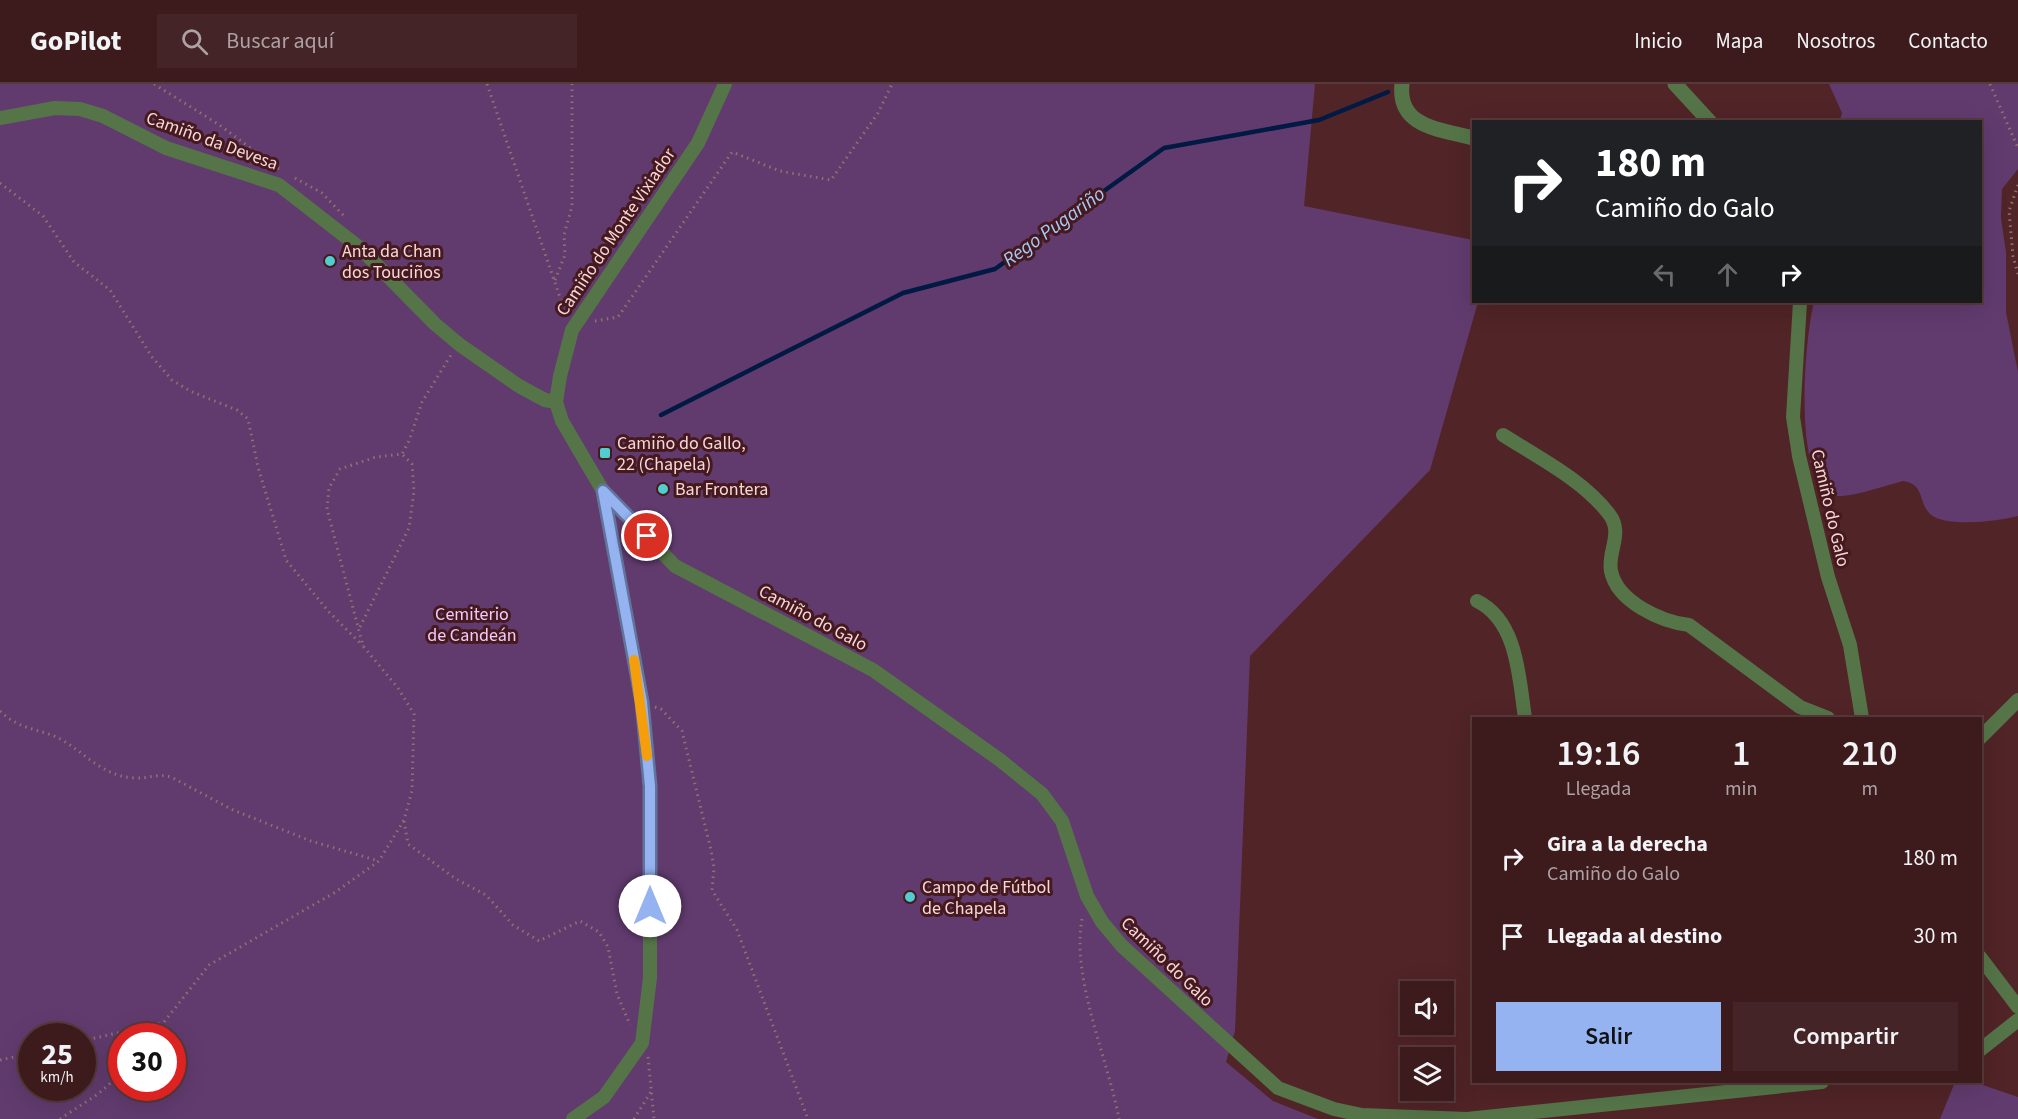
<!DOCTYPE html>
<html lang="es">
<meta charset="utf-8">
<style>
:root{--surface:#3d1b1d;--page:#442426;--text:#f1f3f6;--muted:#ada1a4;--line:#56393b;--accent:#95b2f1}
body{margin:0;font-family:"Source Sans 3",sans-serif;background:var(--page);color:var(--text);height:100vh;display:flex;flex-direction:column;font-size:22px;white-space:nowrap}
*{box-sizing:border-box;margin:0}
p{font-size:20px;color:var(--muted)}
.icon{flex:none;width:33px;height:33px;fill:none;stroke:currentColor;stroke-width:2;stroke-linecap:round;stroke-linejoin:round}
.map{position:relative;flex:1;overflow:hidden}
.panel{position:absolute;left:1472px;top:633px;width:510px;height:366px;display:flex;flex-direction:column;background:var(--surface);border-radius:0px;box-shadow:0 6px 24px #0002,0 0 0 2px var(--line)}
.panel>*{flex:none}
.banner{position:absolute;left:1472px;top:36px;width:510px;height:183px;border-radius:0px;box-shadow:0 6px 24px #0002,0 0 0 2px var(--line);background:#202124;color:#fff;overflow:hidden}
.fabs{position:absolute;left:1400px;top:897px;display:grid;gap:12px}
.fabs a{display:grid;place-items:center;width:54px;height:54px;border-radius:0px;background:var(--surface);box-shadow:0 6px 24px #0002,0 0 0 2px var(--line);font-size:30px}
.speed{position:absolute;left:18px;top:939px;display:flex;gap:12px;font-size:30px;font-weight:700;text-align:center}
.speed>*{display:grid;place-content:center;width:78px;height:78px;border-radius:50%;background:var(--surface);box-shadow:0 6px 24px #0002,0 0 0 2px var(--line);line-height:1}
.speed small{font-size:15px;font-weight:400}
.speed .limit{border:9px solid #d22;background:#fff;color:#111}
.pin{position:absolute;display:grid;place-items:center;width:51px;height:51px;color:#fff;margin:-26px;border:3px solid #fff;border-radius:50%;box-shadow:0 2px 6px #0007}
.me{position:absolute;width:66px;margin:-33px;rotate:0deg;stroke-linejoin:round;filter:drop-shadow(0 0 4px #0008)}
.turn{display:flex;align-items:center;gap:21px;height:126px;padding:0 24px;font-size:27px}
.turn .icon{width:78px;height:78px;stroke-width:2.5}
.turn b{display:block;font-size:42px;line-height:51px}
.lanes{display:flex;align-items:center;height:57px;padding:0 24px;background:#0003;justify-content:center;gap:30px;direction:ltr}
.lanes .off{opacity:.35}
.eta{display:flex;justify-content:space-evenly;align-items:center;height:102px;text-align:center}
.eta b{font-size:36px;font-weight:600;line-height:42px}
.action{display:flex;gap:12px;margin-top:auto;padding:12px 24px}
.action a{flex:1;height:69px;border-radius:0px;background:var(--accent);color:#111;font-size:24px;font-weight:600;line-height:69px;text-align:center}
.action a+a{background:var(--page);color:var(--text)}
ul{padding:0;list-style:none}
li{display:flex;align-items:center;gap:18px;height:78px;padding:0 24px}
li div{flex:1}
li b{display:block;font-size:22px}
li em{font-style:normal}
header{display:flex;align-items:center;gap:36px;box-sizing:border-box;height:84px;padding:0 30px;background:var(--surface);border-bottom:2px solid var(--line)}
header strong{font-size:28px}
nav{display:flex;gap:33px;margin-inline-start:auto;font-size:21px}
.search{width:420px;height:54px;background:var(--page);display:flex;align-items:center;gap:15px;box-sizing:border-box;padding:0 21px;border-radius:0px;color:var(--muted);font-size:22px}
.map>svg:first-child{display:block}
</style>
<header>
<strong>GoPilot</strong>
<div class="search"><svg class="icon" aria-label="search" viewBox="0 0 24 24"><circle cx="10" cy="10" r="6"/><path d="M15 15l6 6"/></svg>Buscar aquí</div>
<nav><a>Inicio</a><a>Mapa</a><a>Nosotros</a><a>Contacto</a></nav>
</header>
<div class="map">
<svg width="2018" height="1035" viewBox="0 0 2018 1035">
<rect width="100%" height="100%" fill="#512427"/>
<g fill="#613b6e" fill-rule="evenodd">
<path d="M0,0H1315L1304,122L1473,156V218H1478L1430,386L1250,572L1235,947L1226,978L1273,1017L1318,1035H0ZM32,952H82V1004H32ZM122,952H172V1004H122Z"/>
<path d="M1829,0H2018V85L2002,105L2001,134L2006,168V228L2018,288V432C1999,437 1945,444 1930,430C1918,418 1925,400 1903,397C1887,401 1845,416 1832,411C1792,396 1805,252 1814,218H1980V38L1840,37L1842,29Z"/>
<path d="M1955,998H1974L2018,1013V1035H1940Z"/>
</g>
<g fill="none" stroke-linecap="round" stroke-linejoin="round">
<path stroke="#001a43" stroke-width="4.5" d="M661,331L903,209L995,185L1164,64L1319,36L1388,8"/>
<g stroke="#956f70" stroke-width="3" stroke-dasharray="1.5 4.5" stroke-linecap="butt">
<path d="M154,0L218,40L279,85"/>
<path d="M487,0L566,231"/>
<path d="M1990,0L2018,64"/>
<path d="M295,94L322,109L344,132"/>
<path d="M0,99L43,132L74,178L110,206L152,273L172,296L190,307L237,326L248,335L258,383L286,476L329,528L363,562"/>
<path d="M2018,101L2009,127L2013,172L2018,190"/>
<path d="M555,196L565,171L564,151L572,122V0"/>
<path d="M595,237L618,233L732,68L780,87L831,96L878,29L892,0"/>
<path d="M360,543L409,444L414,407L412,380L402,370"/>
<path d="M655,623L661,625L682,647L711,766L714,784L712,806L737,846L808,1035"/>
<path d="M0,627C20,647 41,644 62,656C86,670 104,693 135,694C149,695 157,689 171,693L233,726L311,757L379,777"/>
<path d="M404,737L408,760L456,795L486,811L513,841L539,857L580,837L599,848L608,863L617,910L630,941"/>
<path d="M1082,835C1071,894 1108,975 1119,1035"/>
<path d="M153,952L209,881L334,809L379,777L404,736L412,707L414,630L398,604L363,562L327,425L329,404L340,385L376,373L402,370L409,357L422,318L451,271"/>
<path d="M82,957L161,939"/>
<path d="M648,973L654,1035"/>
<path d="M0,976L32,969"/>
<path d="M60,1035L98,1010L122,989"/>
<path d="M634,1035L652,1006"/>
</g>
<g stroke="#557448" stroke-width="14">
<path d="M0,34L55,24L80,25L103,32L166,64L279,101L360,164L435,240L460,261L519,302L545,316L556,318"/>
<path d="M1800,218L1793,333L1799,372L1828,493L1850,561L1862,634"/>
<path d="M1503,351C1539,374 1583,396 1609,430C1624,449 1607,468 1611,487C1617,518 1662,538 1689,541L1800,623L1828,634"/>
<path d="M603,407L675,482L873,586L1000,676L1042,710L1062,737L1087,812L1102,838L1122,862L1278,1004L1334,1025L1362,1031L1467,1035L1822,998"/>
<path d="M1477,517C1518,537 1519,595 1525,634"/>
<path d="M1980,654L2018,616"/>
<path d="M1980,873L2018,923"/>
<path d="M1980,966L2018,936"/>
<path d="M573,1035L604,1013L642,959L650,894V702L642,618L603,407L562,337L556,318L560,292L572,246L698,59L725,0"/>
</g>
<g stroke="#557448" stroke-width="15">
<path d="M1402,0C1397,44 1441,45 1473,54"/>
<path d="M1675,0L1710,38"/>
</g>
</g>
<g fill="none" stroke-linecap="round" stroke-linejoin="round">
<g stroke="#61749d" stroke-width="15">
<path id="route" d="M647,452L603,407L642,618L650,702V822"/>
</g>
<use href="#route" stroke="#95b2f1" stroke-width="10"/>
<path stroke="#f59e0b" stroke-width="10" d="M634,576L647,672"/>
</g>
<g fill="#52cdcf" stroke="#45191d" stroke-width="2">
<circle cx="330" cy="177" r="6"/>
<rect x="599" y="363" width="12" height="12" rx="3"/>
<circle cx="663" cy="405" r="6"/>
<circle cx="910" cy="813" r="6"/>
</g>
<g text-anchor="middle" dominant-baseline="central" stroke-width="6" stroke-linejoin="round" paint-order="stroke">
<g font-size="18" fill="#f6d8d8" stroke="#45191d">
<text transform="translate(212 57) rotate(20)">Camiño da Devesa</text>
<text transform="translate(616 148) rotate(-56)">Camiño do Monte Vixiador</text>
<text transform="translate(1830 424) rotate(77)">Camiño do Galo</text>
<text transform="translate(813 534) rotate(28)">Camiño do Galo</text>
<text transform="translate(1167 878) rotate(44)">Camiño do Galo</text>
</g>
<g font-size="18" fill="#f6d8d8" stroke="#45191d" text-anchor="start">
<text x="342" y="167">Anta da Chan<tspan x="342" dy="21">dos Touciños</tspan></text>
<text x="617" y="359">Camiño do Gallo,<tspan x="617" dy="21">22 (Chapela)</tspan></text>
<text x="675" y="405">Bar Frontera</text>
<text x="922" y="803">Campo de Fútbol<tspan x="922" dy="21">de Chapela</tspan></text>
</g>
<g font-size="18" fill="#f0cafe" stroke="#45191d">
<text x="472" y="530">Cemiterio<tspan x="472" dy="21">de Candeán</tspan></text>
</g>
<g font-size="20" font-style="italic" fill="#a5cafc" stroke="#45191d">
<text transform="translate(1054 143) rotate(-36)">Rego Pugariño</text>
</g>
</g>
</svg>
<div class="fabs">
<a><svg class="icon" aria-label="sound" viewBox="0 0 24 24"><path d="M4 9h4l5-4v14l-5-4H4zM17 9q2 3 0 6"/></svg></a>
<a><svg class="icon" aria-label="layers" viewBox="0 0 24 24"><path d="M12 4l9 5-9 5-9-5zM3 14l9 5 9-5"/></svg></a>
</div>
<div class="speed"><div>25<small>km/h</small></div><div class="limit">30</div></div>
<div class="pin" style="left:647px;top:452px;background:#d93025"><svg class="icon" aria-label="arrive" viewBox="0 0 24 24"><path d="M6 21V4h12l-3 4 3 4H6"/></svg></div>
<svg class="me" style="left:650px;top:822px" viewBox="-20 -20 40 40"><circle r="19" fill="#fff"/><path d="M0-13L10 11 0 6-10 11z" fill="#95b2f1"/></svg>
<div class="banner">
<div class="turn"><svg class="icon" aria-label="right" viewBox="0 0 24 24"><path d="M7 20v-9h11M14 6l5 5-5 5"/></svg><div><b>180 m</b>Camiño do Galo</div></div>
<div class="lanes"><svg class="icon off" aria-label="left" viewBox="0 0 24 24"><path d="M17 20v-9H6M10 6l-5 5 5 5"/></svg><svg class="icon off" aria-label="ahead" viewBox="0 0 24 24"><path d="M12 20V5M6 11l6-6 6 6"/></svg><svg class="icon" aria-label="right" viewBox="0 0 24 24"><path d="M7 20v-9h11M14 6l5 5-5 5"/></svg></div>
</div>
<section class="panel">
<div class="eta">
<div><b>19:16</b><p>Llegada</p></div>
<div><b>1</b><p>min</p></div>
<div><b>210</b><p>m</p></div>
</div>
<ul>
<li><svg class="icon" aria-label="right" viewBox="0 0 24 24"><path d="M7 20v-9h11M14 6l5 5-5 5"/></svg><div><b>Gira a la derecha</b><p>Camiño do Galo</p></div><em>180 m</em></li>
<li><svg class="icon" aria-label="arrive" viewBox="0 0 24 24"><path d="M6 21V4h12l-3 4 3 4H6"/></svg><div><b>Llegada al destino</b></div><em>30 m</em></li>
</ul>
<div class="action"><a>Salir</a><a>Compartir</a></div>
</section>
</div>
